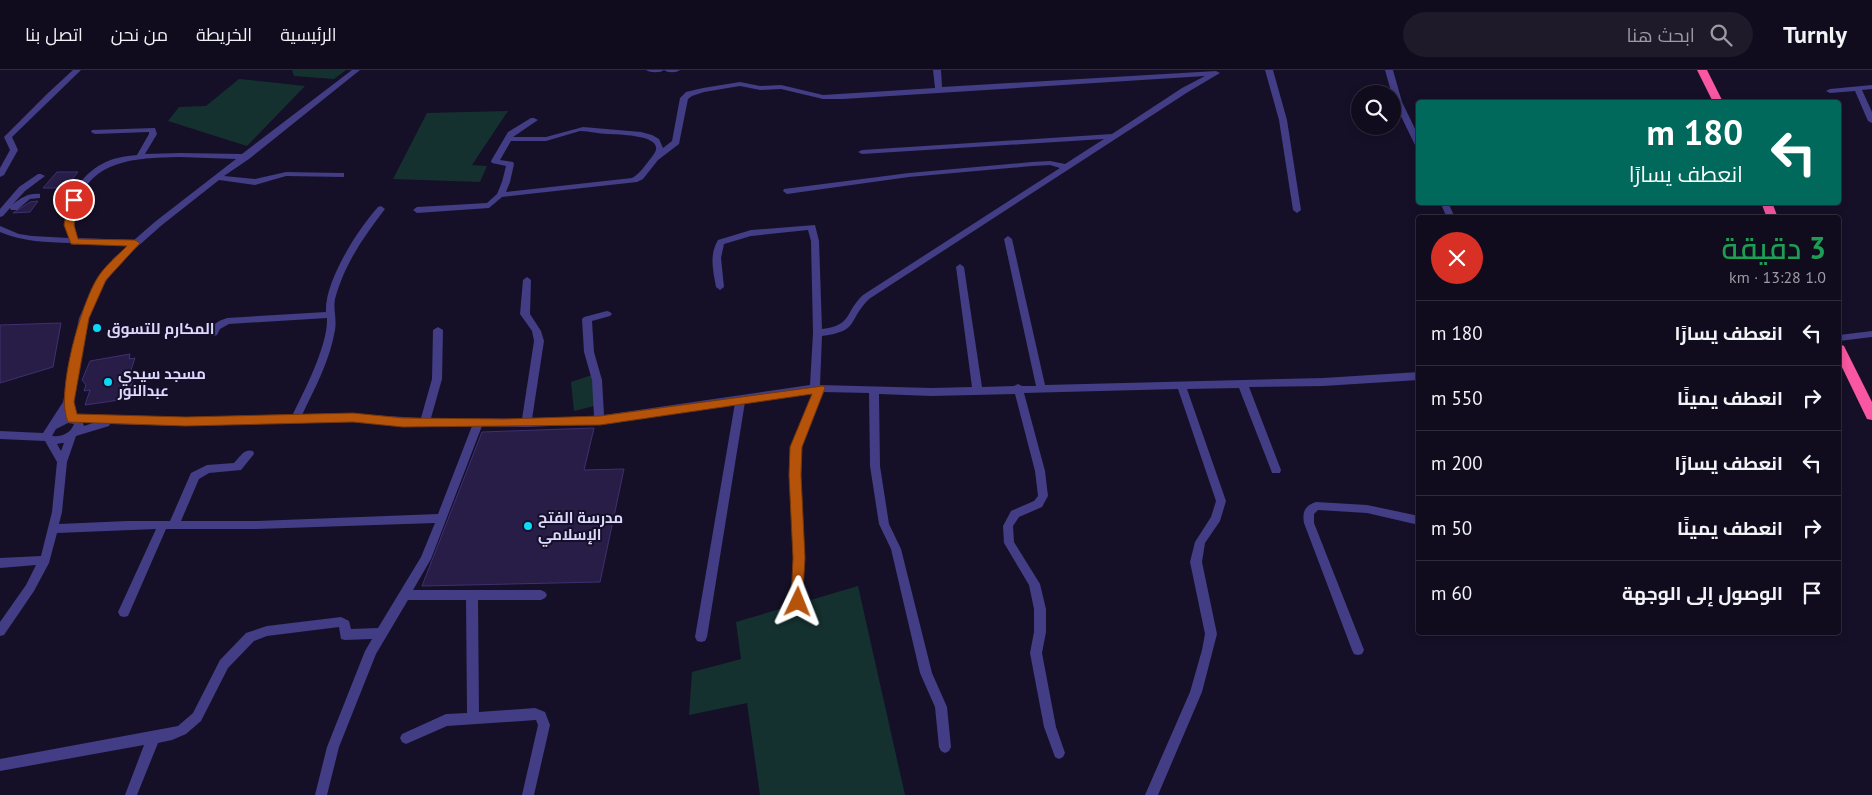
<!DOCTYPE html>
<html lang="ar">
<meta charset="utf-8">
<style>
:root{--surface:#100c1d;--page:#1e1a2a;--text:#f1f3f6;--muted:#9c9ba4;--line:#302c3b}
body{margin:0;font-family:"PT Sans",Cairo,sans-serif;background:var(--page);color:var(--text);direction:rtl;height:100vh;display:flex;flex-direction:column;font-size:19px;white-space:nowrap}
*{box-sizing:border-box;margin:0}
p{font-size:16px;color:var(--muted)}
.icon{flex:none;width:28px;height:28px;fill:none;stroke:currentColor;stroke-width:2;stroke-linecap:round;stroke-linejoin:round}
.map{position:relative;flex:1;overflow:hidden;direction:ltr}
.details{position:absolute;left:1416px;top:145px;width:425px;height:420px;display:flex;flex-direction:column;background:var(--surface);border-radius:5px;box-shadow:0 2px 8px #0003,0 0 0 1px var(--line);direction:rtl}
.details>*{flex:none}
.hud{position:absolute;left:1416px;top:30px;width:425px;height:105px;border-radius:5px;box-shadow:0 2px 8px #0003,0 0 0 1px var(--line);direction:rtl;background:#00695c;color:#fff;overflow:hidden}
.buttons{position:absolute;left:1351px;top:15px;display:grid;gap:10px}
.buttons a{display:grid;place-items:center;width:50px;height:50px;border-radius:50%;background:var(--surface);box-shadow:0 2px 8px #0003,0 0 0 1px var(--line);font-size:25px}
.pin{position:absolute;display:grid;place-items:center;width:42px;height:42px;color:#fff;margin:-21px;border:2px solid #fff;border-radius:50%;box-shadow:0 1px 5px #0007}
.me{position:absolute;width:55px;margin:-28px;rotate:2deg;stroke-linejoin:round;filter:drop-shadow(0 0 4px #0008)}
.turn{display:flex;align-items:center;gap:18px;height:105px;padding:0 15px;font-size:22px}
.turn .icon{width:65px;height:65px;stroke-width:2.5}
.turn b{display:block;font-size:35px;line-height:42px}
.round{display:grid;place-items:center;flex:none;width:52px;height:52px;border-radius:26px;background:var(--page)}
.summary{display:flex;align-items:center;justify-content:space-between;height:85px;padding:0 15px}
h1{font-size:30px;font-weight:600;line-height:38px;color:#1e9e55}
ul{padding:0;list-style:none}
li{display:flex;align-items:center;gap:15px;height:65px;padding:0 15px;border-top:1px solid var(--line)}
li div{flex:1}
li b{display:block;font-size:19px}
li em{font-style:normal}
header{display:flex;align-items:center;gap:30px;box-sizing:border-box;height:70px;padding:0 25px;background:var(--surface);border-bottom:1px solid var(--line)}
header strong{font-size:24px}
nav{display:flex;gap:28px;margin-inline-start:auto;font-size:18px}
.search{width:350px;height:45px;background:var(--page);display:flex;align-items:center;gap:12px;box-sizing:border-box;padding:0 18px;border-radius:28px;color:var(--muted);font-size:19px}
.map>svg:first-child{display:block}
</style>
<header>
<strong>Turnly</strong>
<div class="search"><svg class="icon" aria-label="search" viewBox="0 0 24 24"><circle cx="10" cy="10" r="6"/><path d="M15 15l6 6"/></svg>ابحث هنا</div>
<nav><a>الرئيسية</a><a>الخريطة</a><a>من نحن</a><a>اتصل بنا</a></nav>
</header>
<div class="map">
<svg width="1872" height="725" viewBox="0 0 1872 725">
<rect width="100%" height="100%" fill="#151027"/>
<g fill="#143130">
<path d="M292,0H346L334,9L294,6Z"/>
<path d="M239,9L305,16L247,76L168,51L179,37L206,36Z"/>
<path d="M508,41L472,95L487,96L480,112L393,109L427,43Z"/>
<path d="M595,304L598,335L574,341L571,312Z"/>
<path d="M858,516L905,725H760L747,633L689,645L692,602L741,589L736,552Z"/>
</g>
<g fill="#271d47" stroke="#3f3072">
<path d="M57,102H78L65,118H43Z"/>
<path d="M38,131L30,142L13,143L30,132Z"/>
<path d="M61,253L53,297L0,313V255Z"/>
<path d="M130,284L129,289L135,288L128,309L134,308L126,329L85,335L90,320L84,321L86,315L82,310L90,291Z"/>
<path d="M594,358L584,400L624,399L600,512L422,516L482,362Z"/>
</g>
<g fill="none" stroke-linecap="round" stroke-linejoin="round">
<g fill="#423d84" fill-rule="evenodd">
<path d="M73,0H81L12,67L18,80L4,105L0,107V98L10,80L4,67L48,23Z"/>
<path d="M352,0H360L249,89L224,106L255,109L286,102L341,103H344V107L286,106L255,115L219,110L162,155L119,193L102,217L89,248L73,332L65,346L186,348L292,346C304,321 328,276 327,248L229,254L220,259L217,265L214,266L209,263C212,254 218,251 227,248L326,242C324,212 358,159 378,137L381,136L385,139C363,168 345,193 335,229C333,239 337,249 335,260C330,290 315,318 302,345L353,344L421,348L432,309L433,260L438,257L443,260L442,309L431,348L522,349L534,271L532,261L520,244L523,210L527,207L531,210L530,244L541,261L544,271L532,349L594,346L592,310L584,282L582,249L584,247L607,241L610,242L612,244L610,246L592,251L594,282L602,310L604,345L810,315L813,263L811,171L808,160L751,166L724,174L721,188L724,217L720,220L716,217C713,200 709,185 718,170L751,160L815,155L819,171L822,259C853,255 844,243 863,225L1060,98L1050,95L1032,96L909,107L787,124L783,121L784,119L909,103L1032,92L1050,91L1065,94L1104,69L862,84L858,82L862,80L1112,64L1182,18L1205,6L843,29H823L781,19L760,20L740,16L704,22L692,26L688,29L679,74L658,90L643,109L637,112L502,127L489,138L417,143L413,140L417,137L487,133L497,124L502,112L506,96L492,93L491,91L508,62L531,48H534L538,50L513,67H546L583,57L641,62L652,65L659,69L663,78L672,71L680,28L686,22L703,18L740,12L760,16L781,15L823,25L935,18L933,0H941L942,17L1216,1L1220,3L1188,22L869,229C847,251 860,261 822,266L820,315L932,318L972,317L956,197L960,194L964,197L982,317L1014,316L1018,314L1022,316H1036L1004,169L1008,166L1012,169L1045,315L1323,308L1419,302V310L1323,316L1249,317L1281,400L1280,403H1272L1271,400L1239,318L1187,319L1226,431L1220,451L1205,473L1202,492L1217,564L1202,622L1158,725H1145L1190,622L1202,580L1205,564L1190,492L1195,472L1211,447L1216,431L1178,319L1024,323L1045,401L1048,426L1042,437L1019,447L1013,456L1014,472L1040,514L1046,539V562L1042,583L1056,657L1065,683L1063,687L1059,689L1055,687L1044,657L1030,583L1034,562V539L1029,515L1004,473L1003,456L1011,441L1034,431L1038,426L1035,401L1015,324L932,326L879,324L880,396L889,454L901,479L932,603L947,637L951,677L949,681L945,683L941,681L939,677L935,637L920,603L891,479L879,454L870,396L869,323L822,322L801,377L800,405L804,488V531L802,535L798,536L794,535L792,531L794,488L790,405L791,377L813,322L745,332L707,567L705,571L701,572L697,571L695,567L735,333L599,354L526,357L482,356L431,489L413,520H541L545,522L547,525L545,528L541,530H478L479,642L535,638L545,642L550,655L534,725H522L538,655L536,650L447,656L406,674L402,672L400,668L402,664L446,644L467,643L466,530H408L376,584L339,677L327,725H315L327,677L365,581L372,569L345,570L341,569L339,557L267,566L254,571L228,598L201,651L186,664L172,670L158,673L137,725H125L144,675L0,701V689L178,656L193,643L220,590L246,563L267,556L341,547L349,551L351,559L378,558L421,487L435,453L257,459H166L128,546L124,547L120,546L118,542L156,459L57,463L49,493L34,521L4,565L0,566V552L26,515L36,495L0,498V488L41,486L52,442L57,392L45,371L0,369V361L43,363L63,332L79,248L94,216L113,189L128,176L77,174L74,175L71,173C46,172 23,172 0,162V156L19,164L32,166L69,168C59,140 77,107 102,94C112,88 125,86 137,85L149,64V62L95,64L91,62L92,60L155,58L157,64L145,84L180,83L242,84ZM580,61C590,61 598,64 608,64C618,65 673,64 651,88C645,95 641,103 632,108L506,122L510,112L514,94L513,92L500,90L511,71H546ZM180,87L236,89L156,151L134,170L77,168C73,155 74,142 79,130C95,88 141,88 180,87ZM353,352L403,356H472L438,444L257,451H181L199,409L209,403L241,400L254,384L253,381C244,378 239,388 234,393L207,395L191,403L170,451H127L59,454L62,442L67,392L76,366L109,356L110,354L186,356ZM68,353L74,354C71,363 62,367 52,366L56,359ZM83,353H93L84,356ZM62,373H64L61,381L57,374Z"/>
<path d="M646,0H680C676,3 668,3 664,0C661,3 650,3 646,0Z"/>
<path d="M1265,0H1273L1287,50L1301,140L1297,143L1293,140L1279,50Z"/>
<path d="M1385,0H1393L1402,32L1419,67V77L1415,75L1394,32Z"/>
<path d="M1872,15V19L1862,20L1872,42V53L1868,51L1855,21L1830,23L1826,21L1830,19Z"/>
<path d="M38,104H41L45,106L25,121L12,135C21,128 28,123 40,124V128L30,129L17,140H11L10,138L3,146L0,147V139L19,117Z"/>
<path d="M1440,132H1448L1455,148H1447Z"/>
<path d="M1872,261V267L1839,271V265Z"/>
<path d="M1316,432L1367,435L1419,446V455L1367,443L1318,440L1314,444V453L1364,580L1362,584L1358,585L1354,584L1352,580L1304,453C1302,442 1305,435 1316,432Z"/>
</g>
<g fill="#f957a1" fill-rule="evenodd">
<path d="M1697,0H1707L1723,32H1713Z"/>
<path d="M1761,132H1772L1778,148H1767Z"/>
<path d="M1839,274L1844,276L1872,332V350L1867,349L1839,291Z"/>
</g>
</g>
<path fill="#b45309" stroke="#753606" d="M74,127L78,130L74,155L78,169L135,170L140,173L106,210L89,248L74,332L77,344L186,347L353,343L403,348L504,349L600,346L823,316L825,318L802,377L801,405L805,488L802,536L798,537L793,536L791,532L793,488L789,405L790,377L812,324L600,355L403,357L353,352L186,356L68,352C55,325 81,233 98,207C105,196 117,186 127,176L71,174L64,155L69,130Z"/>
<g fill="#0bd9f6" stroke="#151027" stroke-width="2">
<circle cx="97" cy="258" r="5"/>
<circle cx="108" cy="312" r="5"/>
<circle cx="528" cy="456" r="5"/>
</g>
<g text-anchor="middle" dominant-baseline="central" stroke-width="4" stroke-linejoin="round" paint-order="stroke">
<g font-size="15" font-weight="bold" fill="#ddd8fe" stroke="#151027" text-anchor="start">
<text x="107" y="258">المكارم للتسوق</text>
<text x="118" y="303">مسجد سيدي<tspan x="118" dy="17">عبدالنور</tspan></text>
<text x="538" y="447">مدرسة الفتح<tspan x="538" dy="17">الإسلامي</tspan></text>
</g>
</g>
</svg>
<div class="buttons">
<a><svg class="icon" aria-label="search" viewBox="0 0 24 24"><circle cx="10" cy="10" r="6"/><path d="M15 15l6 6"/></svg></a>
</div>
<div class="pin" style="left:74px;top:130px;background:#d93025"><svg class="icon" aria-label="arrive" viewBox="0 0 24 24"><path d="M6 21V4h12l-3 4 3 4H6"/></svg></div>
<svg class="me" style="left:798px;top:532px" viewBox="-20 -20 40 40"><path d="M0-17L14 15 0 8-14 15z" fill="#b45309" stroke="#fff" stroke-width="4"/></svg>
<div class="hud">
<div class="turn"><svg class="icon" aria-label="left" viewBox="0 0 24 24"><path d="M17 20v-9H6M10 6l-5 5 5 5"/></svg><div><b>180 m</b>انعطف يسارًا</div></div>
</div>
<section class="details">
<div class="summary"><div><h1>3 دقيقة</h1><p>1.0 km · 13:28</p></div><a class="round" style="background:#d93025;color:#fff"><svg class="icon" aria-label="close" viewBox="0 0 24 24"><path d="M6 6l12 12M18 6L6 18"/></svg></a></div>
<ul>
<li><svg class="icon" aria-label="left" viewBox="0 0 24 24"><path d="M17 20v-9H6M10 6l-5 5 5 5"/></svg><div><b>انعطف يسارًا</b></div><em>180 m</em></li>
<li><svg class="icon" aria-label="right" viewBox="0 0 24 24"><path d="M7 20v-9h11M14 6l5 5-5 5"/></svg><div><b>انعطف يمينًا</b></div><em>550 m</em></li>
<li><svg class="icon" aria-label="left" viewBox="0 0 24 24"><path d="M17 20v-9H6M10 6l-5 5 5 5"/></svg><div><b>انعطف يسارًا</b></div><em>200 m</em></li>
<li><svg class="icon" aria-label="right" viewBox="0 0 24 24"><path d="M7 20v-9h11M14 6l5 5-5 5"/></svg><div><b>انعطف يمينًا</b></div><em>50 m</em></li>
<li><svg class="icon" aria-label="arrive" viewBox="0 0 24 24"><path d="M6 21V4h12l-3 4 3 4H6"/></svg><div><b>الوصول إلى الوجهة</b></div><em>60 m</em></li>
</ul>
</section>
</div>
